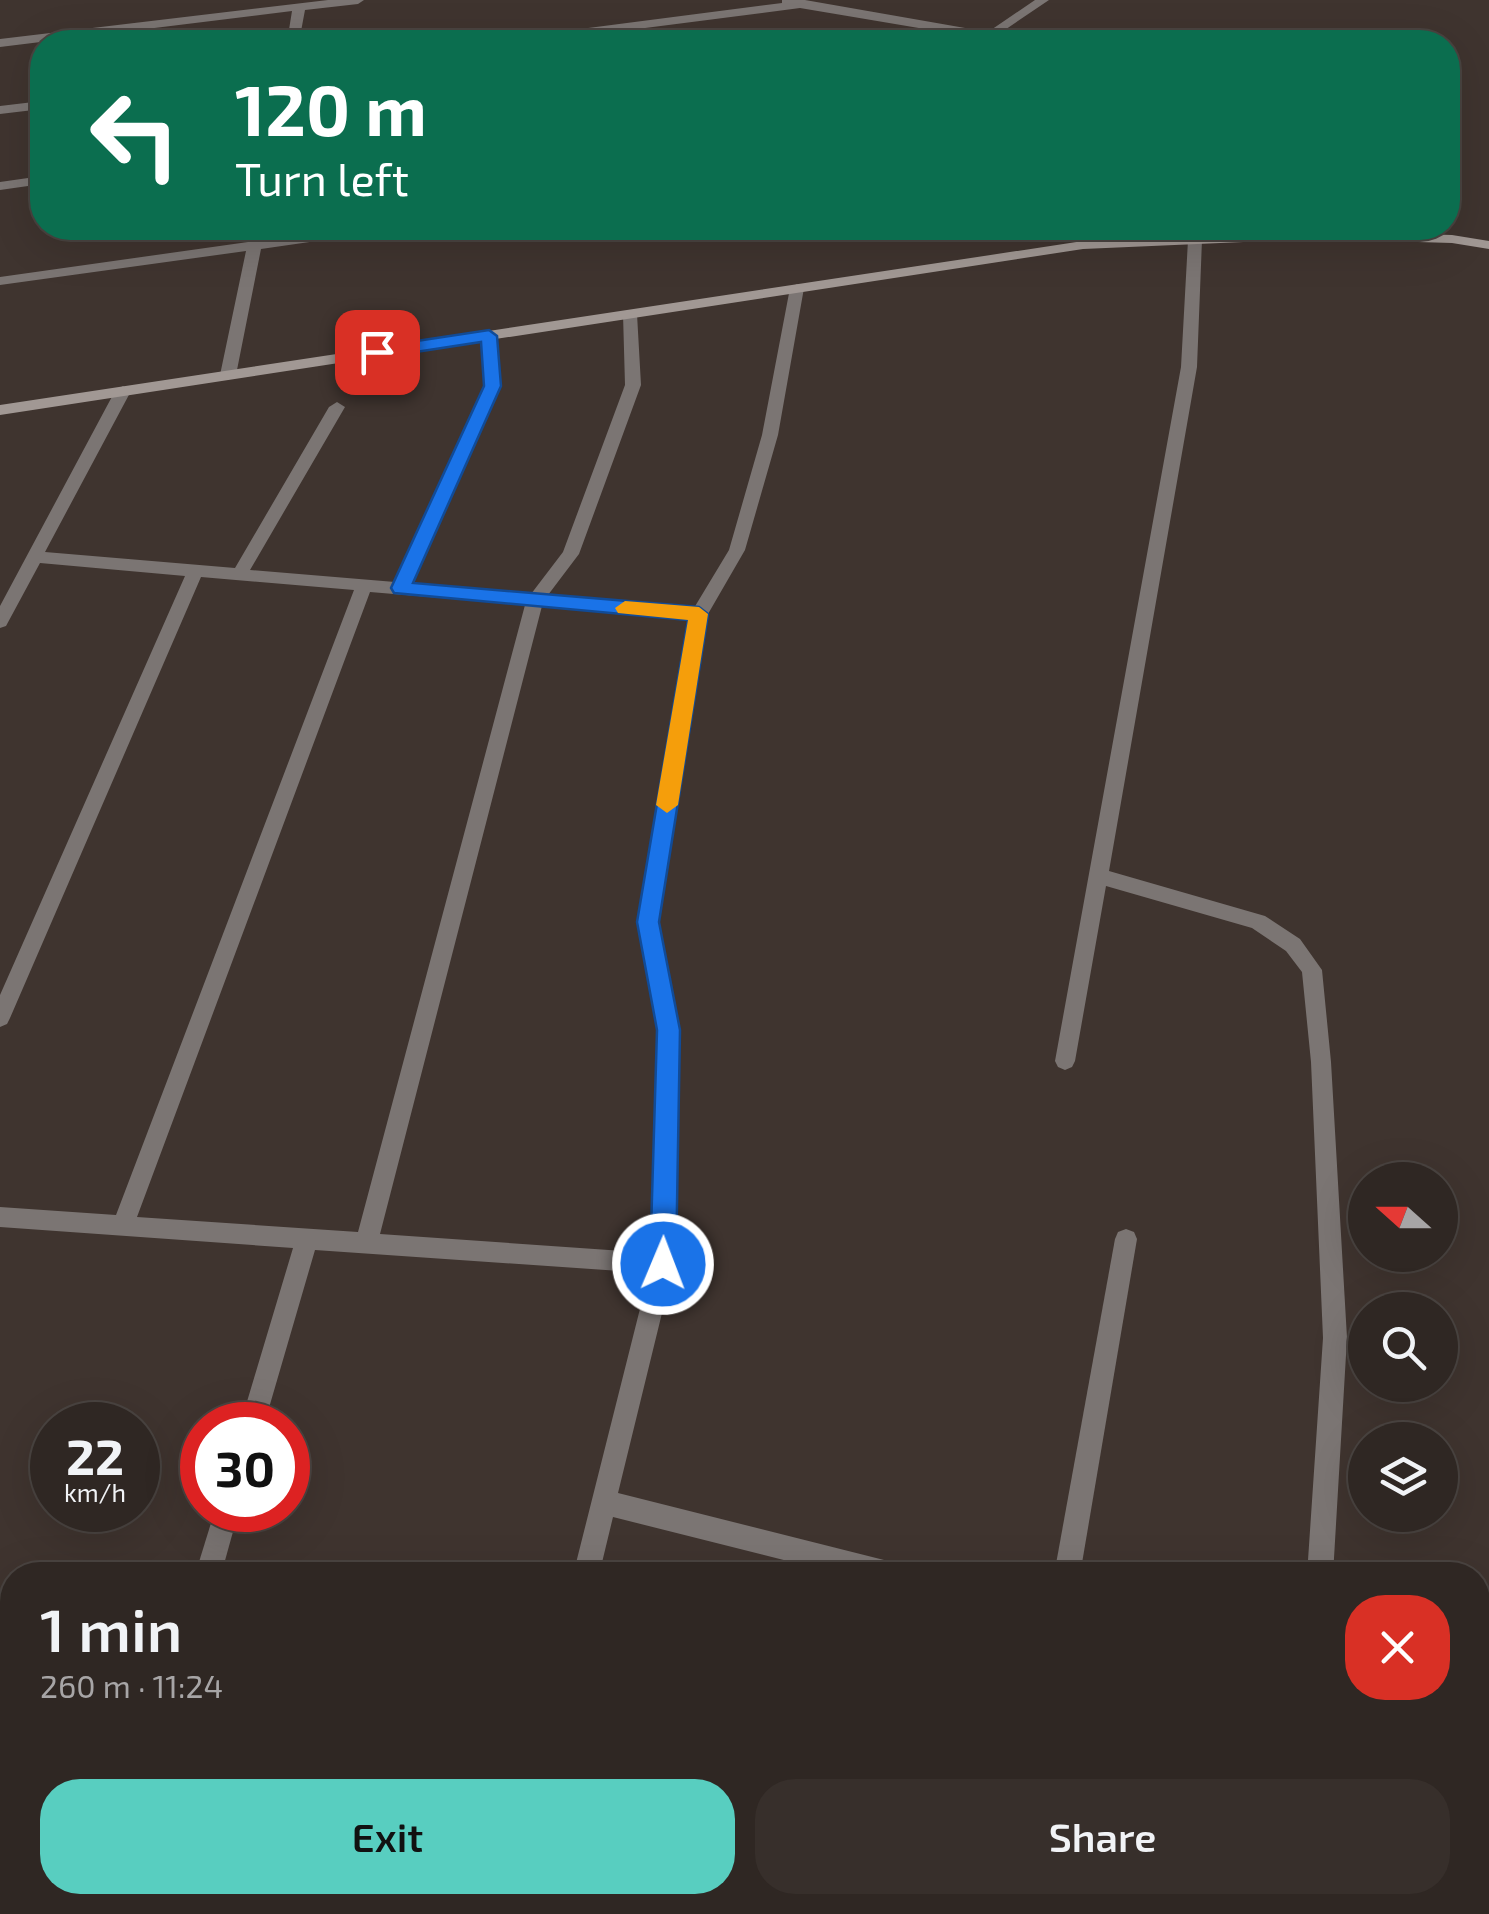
<!DOCTYPE html>
<meta charset="utf-8">
<style>
:root{--surface:#2f2723;--page:#372f2b;--text:#f1f3f6;--muted:#a7a5a6;--line:#4a4441;--accent:#58cec0}
body{margin:0;font-family:"Exo 2",sans-serif;background:var(--page);color:var(--text);height:100vh;display:flex;flex-direction:column;font-size:38px;white-space:nowrap}
*{box-sizing:border-box;margin:0}
p{font-size:32px;color:var(--muted)}
.icon{flex:none;width:55px;height:55px;fill:none;stroke:currentColor;stroke-width:2;stroke-linecap:round;stroke-linejoin:round}
.map{position:relative;flex:1;overflow:hidden}
.details{position:absolute;left:0px;top:1562px;width:1490px;height:352px;display:flex;flex-direction:column;background:var(--surface);border-radius:40px 40px 0 0;box-shadow:0 10px 40px #0002,0 0 0 2px var(--line)}
.details>*{flex:none}
.guide{position:absolute;left:30px;top:30px;width:1430px;height:210px;border-radius:40px;box-shadow:0 10px 40px #0002,0 0 0 2px var(--line);background:#0b6e4f;color:#fff;overflow:hidden}
.needle{width:65px;rotate:291deg}
.fabs{position:absolute;left:1348px;top:1162px;display:grid;gap:20px}
.fabs a{display:grid;place-items:center;width:110px;height:110px;border-radius:50%;background:var(--surface);box-shadow:0 10px 40px #0002,0 0 0 2px var(--line);font-size:50px}
.speed{position:absolute;left:30px;top:1402px;display:flex;gap:20px;font-size:50px;font-weight:700;text-align:center}
.speed>*{display:grid;place-content:center;width:130px;height:130px;border-radius:50%;background:var(--surface);box-shadow:0 10px 40px #0002,0 0 0 2px var(--line);line-height:1}
.speed small{font-size:25px;font-weight:400}
.speed .limit{border:15px solid #d22;background:#fff;color:#111}
.pin{position:absolute;display:grid;place-items:center;width:85px;height:85px;color:#fff;margin:-42px;border-radius:20px;box-shadow:0 5px 15px #0006}
.me{position:absolute;width:110px;margin:-55px;rotate:1deg;stroke-linejoin:round;filter:drop-shadow(0 0 8px #0008)}
.turn{display:flex;align-items:center;gap:35px;height:210px;padding:0 40px;font-size:45px}
.turn .icon{width:130px;height:130px;stroke-width:2.5}
.turn b{display:block;font-size:70px;line-height:85px}
.round{display:grid;place-items:center;flex:none;width:105px;height:105px;border-radius:40px;background:var(--page)}
.head{display:flex;align-items:center;justify-content:space-between;height:170px;padding:0 40px}
h1{font-size:60px;font-weight:600;line-height:75px}
.cta{display:flex;gap:20px;margin-top:auto;padding:20px 40px}
.cta a{flex:1;height:115px;border-radius:40px;background:var(--accent);color:#111;font-size:40px;font-weight:600;line-height:115px;text-align:center}
.cta a+a{background:var(--page);color:var(--text)}
.map>svg:first-child{display:block}
</style>
<div class="map">
<svg width="1489" height="1914" viewBox="0 0 1489 1914">
<rect width="100%" height="100%" fill="#3f342f"/>
<g fill="none" stroke-linecap="round" stroke-linejoin="round">
<g fill="#7b7573" fill-rule="evenodd">
<path d="M328,0H364L358,4L305,10L299,42H287L292,11L0,47V39Z"/>
<path d="M782,0H805L988,32L1035,0H1049L990,40L800,8L536,42H505L511,38L782,3Z"/>
<path d="M42,101V109L0,114V106Z"/>
<path d="M42,176V184L0,190V182Z"/>
<path d="M251,228H265L263,240L353,228H386L379,232L261,249L236,375L228,380L220,375L246,251L0,285V277L248,242Z"/>
<path d="M1195,236L1202,240L1197,367L1109,871L1265,916L1300,939L1322,970L1331,1062L1347,1338L1333,1575H1307L1323,1338L1311,1062L1302,972L1286,951L1252,928L1106,886L1075,1061L1072,1067L1065,1070L1058,1067L1055,1061L1181,367L1188,240Z"/>
<path d="M797,284L804,288L778,435L745,550L708,614L658,922L678,1030L674,1264L618,1493L892,1562L901,1566L905,1575H843L613,1517L599,1575H573L649,1273L315,1250L264,1425H240L293,1248L0,1227V1207L116,1215L354,590L201,577L10,1018L7,1024L0,1027V995L185,576L40,563L6,626L0,628V606L115,391L123,386L131,391L45,552L235,568L329,407L337,402L345,407L250,570L395,582L484,386L482,336L489,332L496,336L500,386L411,583L531,594L563,552L625,385L623,314L630,310L637,314L641,385L579,554L548,595L694,608L729,550L762,435L790,288ZM370,592L525,605L358,1232L137,1217ZM542,606L690,619L638,922L658,1030L652,1253L380,1234Z"/>
<path d="M1126,1229L1134,1232L1137,1239L1080,1575H1054L1115,1239L1118,1232Z"/>
<path d="M215,1510H239L221,1575H195Z"/>
<path d="M750,1902H778L779,1914H751Z"/>
<path d="M1007,1902H1035L1033,1914H1005Z"/>
<path d="M1278,1902H1306L1304,1914H1276Z"/>
</g>
<path fill="#a19894" fill-rule="evenodd" d="M1315,231L1452,235L1489,241V249L1452,243L1315,239L1083,249L0,415V405L1083,241Z"/>
</g>
<path fill="#1a73e8" stroke="#114b97" stroke-width="2.5" d="M489,330L497,336L501,386L413,583L699,607L708,614L659,922L680,1030L676,1264L672,1272L663,1275L654,1272L650,1264L657,1030L637,922L688,620L394,593L391,588L484,386L481,342L377,358L369,352L377,347Z"/>
<path fill="#f59e0b" d="M625,601L699,607L708,614L678,805L667,813L656,805L688,620L618,613L615,608Z"/>
</svg>
<div class="fabs">
<a><svg class="needle" viewBox="-14 -14 28 28"><path d="M0-13l5 13h-10z" fill="#e53935"/><path d="M0 13l5-13h-10z" fill="#a7a5a6"/></svg></a>
<a><svg class="icon" aria-label="search" viewBox="0 0 24 24"><circle cx="10" cy="10" r="6"/><path d="M15 15l6 6"/></svg></a>
<a><svg class="icon" aria-label="layers" viewBox="0 0 24 24"><path d="M12 4l9 5-9 5-9-5zM3 14l9 5 9-5"/></svg></a>
</div>
<div class="speed"><div>22<small>km/h</small></div><div class="limit">30</div></div>
<div class="pin" style="left:377px;top:352px;background:#d93025"><svg class="icon" aria-label="arrive" viewBox="0 0 24 24"><path d="M6 21V4h12l-3 4 3 4H6"/></svg></div>
<svg class="me" style="left:663px;top:1264px" viewBox="-20 -20 40 40"><circle r="17" fill="#1a73e8" stroke="#fff" stroke-width="3"/><path d="M0-11L8 9 0 5-8 9z" fill="#fff"/></svg>
<div class="guide">
<div class="turn"><svg class="icon" aria-label="left" viewBox="0 0 24 24"><path d="M17 20v-9H6M10 6l-5 5 5 5"/></svg><div><b>120 m</b>Turn left</div></div>
</div>
<section class="details">
<div class="head"><div><h1>1 min</h1><p>260 m · 11:24</p></div><a class="round" style="background:#d93025;color:#fff"><svg class="icon" aria-label="close" viewBox="0 0 24 24"><path d="M6 6l12 12M18 6L6 18"/></svg></a></div>
<div class="cta"><a>Exit</a><a>Share</a></div>
</section>
</div>
